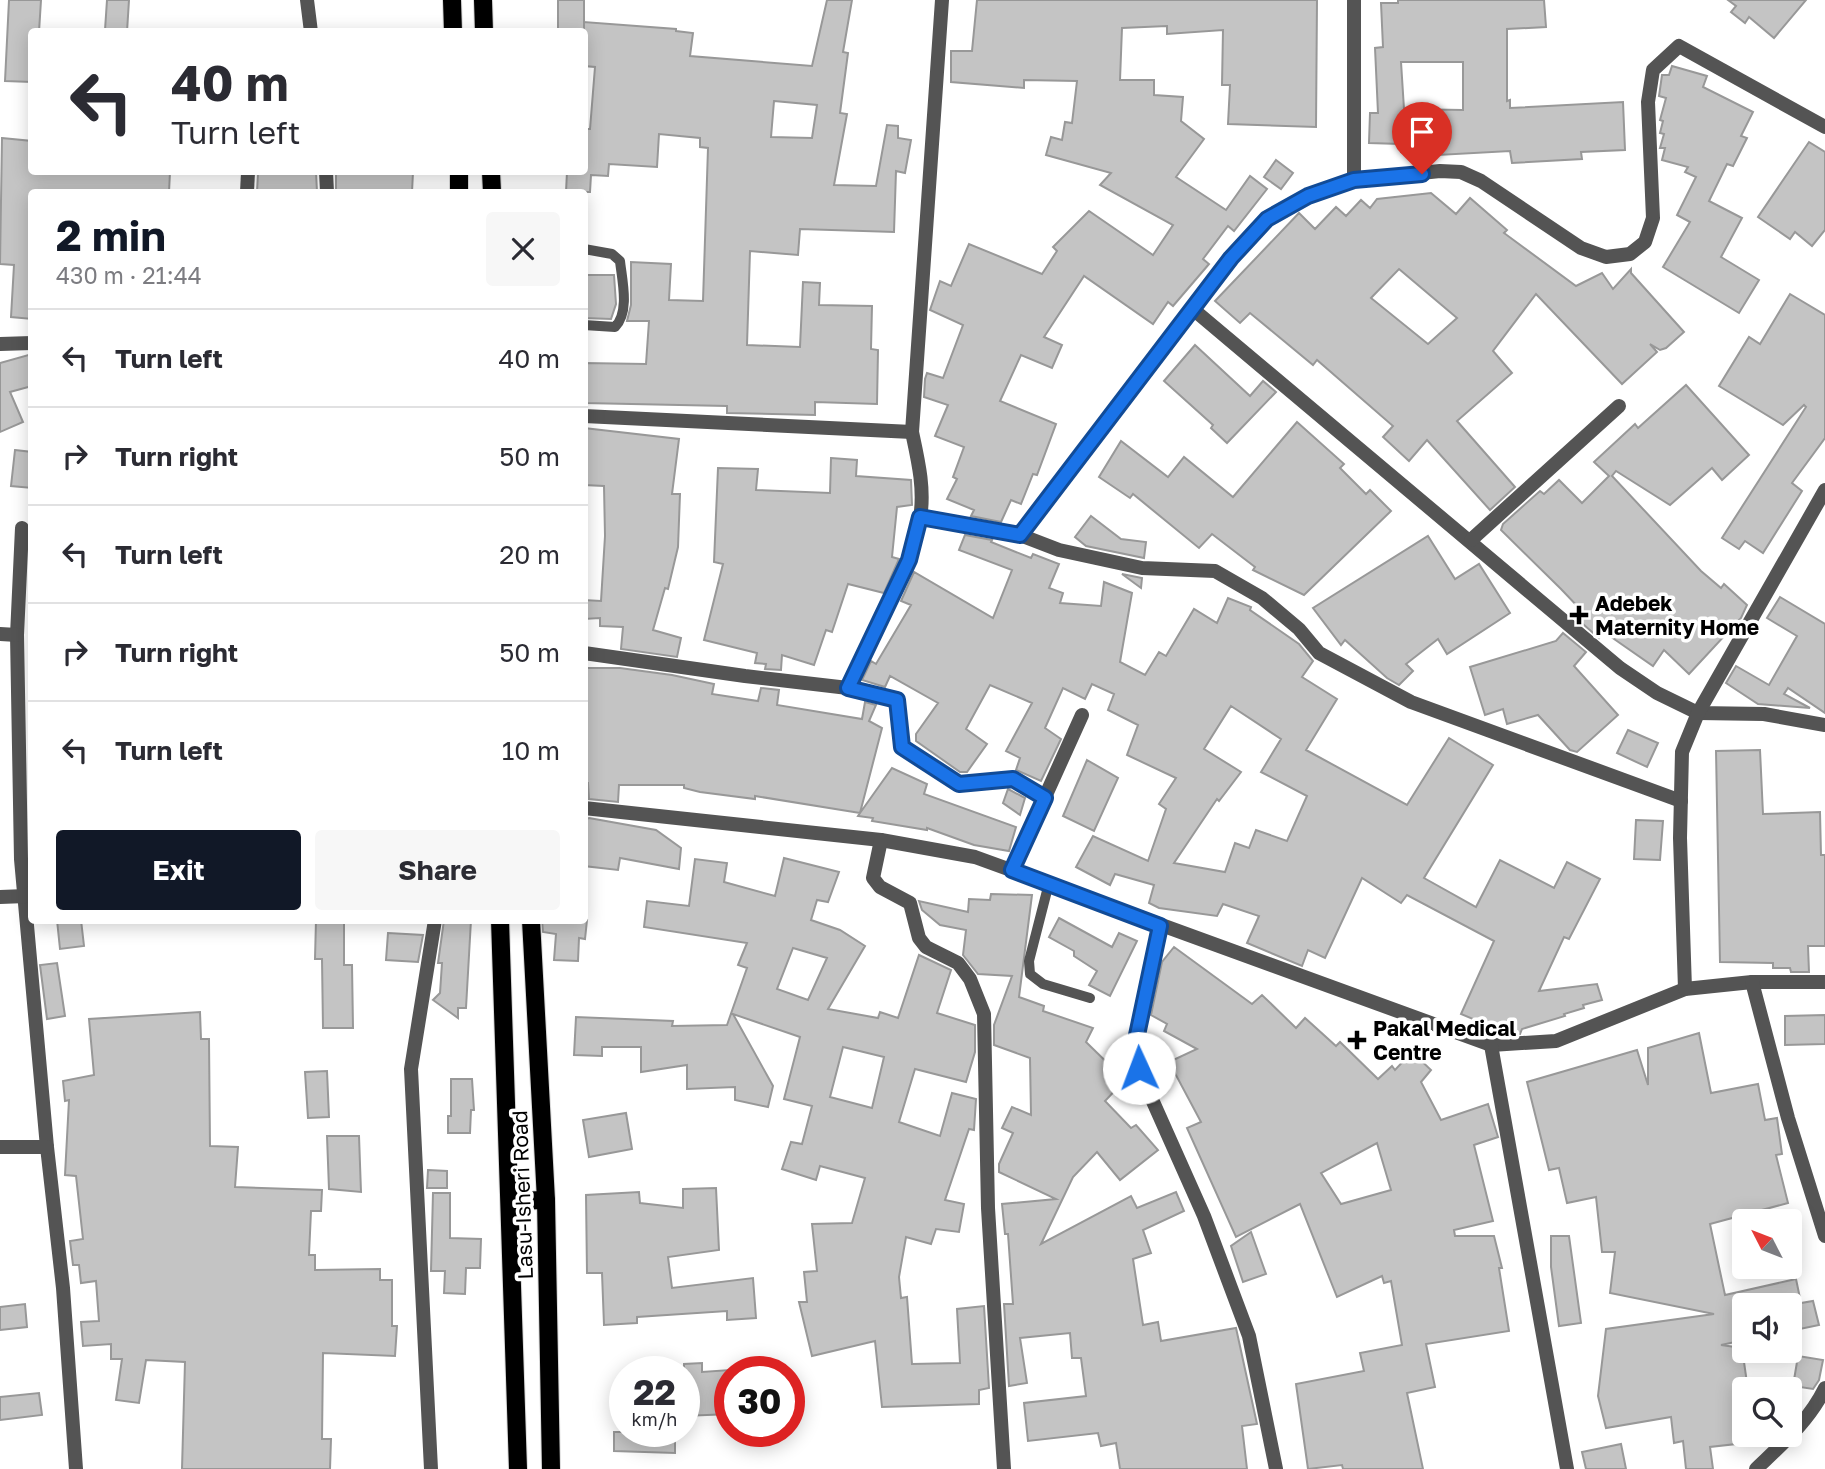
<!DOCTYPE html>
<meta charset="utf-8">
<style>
:root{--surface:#fff;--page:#f7f7f7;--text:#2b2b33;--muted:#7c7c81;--line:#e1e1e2;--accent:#111827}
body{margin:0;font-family:"Golos Text",sans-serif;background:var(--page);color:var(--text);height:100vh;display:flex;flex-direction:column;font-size:26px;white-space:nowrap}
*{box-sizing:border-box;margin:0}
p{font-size:23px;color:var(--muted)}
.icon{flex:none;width:38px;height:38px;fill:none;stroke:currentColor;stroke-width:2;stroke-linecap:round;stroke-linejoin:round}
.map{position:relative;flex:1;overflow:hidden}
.drawer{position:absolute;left:28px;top:189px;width:560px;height:735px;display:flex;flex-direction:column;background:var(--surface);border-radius:7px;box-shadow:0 4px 18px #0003}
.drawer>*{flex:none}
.hud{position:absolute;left:28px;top:28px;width:560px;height:147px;border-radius:7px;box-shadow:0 4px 18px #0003;background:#fff;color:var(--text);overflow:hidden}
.needle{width:46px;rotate:312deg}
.buttons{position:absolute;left:1732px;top:1209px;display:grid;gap:14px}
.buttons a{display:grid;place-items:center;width:70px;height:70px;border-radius:7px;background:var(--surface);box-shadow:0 4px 18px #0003;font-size:35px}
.speed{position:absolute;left:609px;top:1356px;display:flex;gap:14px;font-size:35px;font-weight:700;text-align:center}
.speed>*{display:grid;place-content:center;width:91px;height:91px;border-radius:50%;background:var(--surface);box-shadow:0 4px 18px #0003;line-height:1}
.speed small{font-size:18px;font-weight:400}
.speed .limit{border:10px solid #d22;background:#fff;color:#111}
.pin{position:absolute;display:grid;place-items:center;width:60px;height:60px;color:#fff;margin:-72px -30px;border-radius:50% 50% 50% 0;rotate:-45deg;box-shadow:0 0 7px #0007}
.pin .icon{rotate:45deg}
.me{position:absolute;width:77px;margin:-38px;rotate:358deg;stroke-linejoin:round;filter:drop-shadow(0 0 5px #0008)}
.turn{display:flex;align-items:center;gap:24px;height:147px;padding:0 28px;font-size:32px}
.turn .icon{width:91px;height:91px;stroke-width:2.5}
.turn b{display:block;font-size:49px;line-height:60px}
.round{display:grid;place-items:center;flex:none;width:74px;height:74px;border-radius:7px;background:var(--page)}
.summary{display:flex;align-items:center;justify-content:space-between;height:119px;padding:0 28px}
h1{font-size:42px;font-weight:700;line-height:52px;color:var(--accent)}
.button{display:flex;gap:14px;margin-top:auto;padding:14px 28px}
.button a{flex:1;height:80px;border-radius:7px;background:var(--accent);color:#fff;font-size:28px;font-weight:700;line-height:80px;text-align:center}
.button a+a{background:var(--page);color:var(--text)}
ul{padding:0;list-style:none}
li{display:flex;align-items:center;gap:21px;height:98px;padding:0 28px;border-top:2px solid var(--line)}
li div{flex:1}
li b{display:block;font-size:26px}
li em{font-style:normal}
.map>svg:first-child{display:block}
</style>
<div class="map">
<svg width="1825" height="1469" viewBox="0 0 1825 1469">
<rect width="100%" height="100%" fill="#fff"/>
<g fill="#c4c4c4" stroke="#989898" stroke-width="2" fill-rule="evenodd">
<path d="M9,0H41L39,32H32V82L5,81Z"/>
<path d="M107,0H129L127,32L105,30Z"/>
<rect x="558" y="0" width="26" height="32"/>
<path d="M827,0H852L843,52L848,53L840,113L847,114L834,185L876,186L887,125L898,126V138L911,140L905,173L896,171L894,232L800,229L798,255L750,251L747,345L800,347L803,282L820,283L819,305L872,306L871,349L878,350L877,404L815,402V415L727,413V406L584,403V363L646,364L649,321H627L631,305V262L671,264L669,300L703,301L708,148L700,147V138L659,134L657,167L609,164L608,176L591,175L590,192H566L567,172H584V129H590L595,67L584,66V22L676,29V31L693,33L690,56L812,66ZM774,101L817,105L812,138L771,137Z"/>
<path d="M977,0H1317L1316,127L1228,124L1230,85H1222L1223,30L1167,34V26L1122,28L1120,80H1154V95L1183,97L1181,121L1204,139L1176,177L1226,210L1250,176L1267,189L1234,231L1228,226L1203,259L1209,264L1173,306L1168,302L1153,324L1084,276L1044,337L1062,345L1052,368L1021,355L1000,401L1056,424L1037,475L1033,474L1021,504L1011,500L1001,522L971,516L974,510L947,499L957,479L953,477L964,447L935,436L948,405L924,397L925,379L927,373L943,378L963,325L930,310L940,281L951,286L969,244L1042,274L1057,251L1053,247L1089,211L1153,255L1173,225L1100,185L1111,173L1046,155L1051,137L1062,140L1065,122L1072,123L1077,81L1024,80V88L951,82V51H972Z"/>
<path d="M1398,0H1544L1546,27L1507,29V101L1510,100V108L1623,102L1625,150L1581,152L1582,159L1512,163L1510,151L1438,155V152H1401V144L1369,143L1370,113H1378L1375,48L1383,47L1381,3H1398ZM1401,62H1463V110L1404,109Z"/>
<path d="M1728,0H1806L1774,38L1749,17L1745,23L1731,12L1736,6Z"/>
<path d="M1672,66L1707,76L1703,87L1753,112L1741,136L1747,138L1733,166L1727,164L1709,201L1742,218L1721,257L1759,280L1739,313L1663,267L1690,222L1677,215L1696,177L1685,172L1688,167L1662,160L1665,148H1660L1664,134L1660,133L1663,121L1660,120L1666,98L1659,96L1662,75H1669Z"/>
<path d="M2,138L32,141V172H170L169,192H32V319L11,317L14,265L0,264Z"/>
<path d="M1809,142L1825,152V230L1812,246L1795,232L1790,239L1758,217Z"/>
<path d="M1276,160L1293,173L1281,189L1264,177Z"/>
<path d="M316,172L317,192H257L258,173Z"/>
<path d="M336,172H413L412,192H336Z"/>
<path d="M1431,193L1456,214L1470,198L1507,230L1504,233L1576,286L1602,273L1613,289L1631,269V273L1684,332L1666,348L1660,350L1650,344L1657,352L1622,384L1536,294L1493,351L1512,373L1457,421L1515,487L1490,510L1427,440L1409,461L1383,437L1393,426L1317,360L1313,365L1250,313L1240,323L1215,301L1299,213L1315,229L1336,207L1346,216L1361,200L1370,208L1377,199ZM1399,269L1457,318L1428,344L1371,298Z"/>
<path d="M584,275H614L616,304L611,319L584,318Z"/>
<path d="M1790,294L1825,315V438L1792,483L1802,491L1763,553L1745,541L1739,549L1722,538L1806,407L1804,405L1783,425L1719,386L1749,337L1760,344Z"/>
<path d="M1195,345L1250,396L1263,381L1276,392L1227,443L1211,428L1213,425L1164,381Z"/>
<path d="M32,354V386L10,392L23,422L0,432V363Z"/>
<path d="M1686,385L1749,455L1722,480L1712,468L1670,505L1616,471L1612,476L1701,571L1721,588L1724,584L1747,605L1741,618L1689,674L1664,650L1653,666L1604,632L1599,638L1576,618L1582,611L1561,589L1501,530L1503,524L1540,491L1544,494L1559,480L1582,503L1609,476L1594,462L1635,424L1638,428Z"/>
<path d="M1297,422L1344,464L1340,468L1366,494L1370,490L1391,511L1304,595L1253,570L1255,567L1212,534L1199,548L1133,494L1130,498L1099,477L1121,441L1168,477L1184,457L1233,497Z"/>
<path d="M584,428L679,439L672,494H680L678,547L668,589L665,588L653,630L681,638L677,657L621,649L623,627L600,626V618L584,619V600L601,601L605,536L604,486L584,485Z"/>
<path d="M15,450L32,452V488L11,486Z"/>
<path d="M831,458L857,460L856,476L911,480L912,505L897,507L892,557L899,559L884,593L848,584L832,632L826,630L814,665L782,655L781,670L765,669L766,664L755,663L757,653L704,640L723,564L714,562L718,468L758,469L756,490L830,493Z"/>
<path d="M1091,516L1121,539L1146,542L1144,558L1086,546L1075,537Z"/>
<path d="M965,535L992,540L991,542L1031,558L1033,554L1059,564L1049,588L1063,593L1060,603L1101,606L1104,582L1132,593L1120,662L1145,675L1159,652L1166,656L1194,609L1217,623L1228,598L1251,607L1250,610L1299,644L1313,661L1302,677L1337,699L1306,750L1407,805L1449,738L1493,765L1424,878L1476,907L1500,860L1554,888L1567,862L1600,879L1569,939L1564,937L1539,991L1597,984L1602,1000L1583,1005L1584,1008L1564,1014L1565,1016L1522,1029L1520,1034H1509L1461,1014L1494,941L1407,895L1401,903L1362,878L1325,958L1308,950L1302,966L1247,943L1259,916L1223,904L1217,916L1159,908L1149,903L1154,885L1115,874L1110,885L1076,867L1093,836L1148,861L1166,809L1159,804L1176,778L1127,755L1138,725L1108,710L1114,694L1092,684L1085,699L1063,688L1045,728L1061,739L1041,781L1016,770L1020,758L1006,751L1032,703L990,685L966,729L987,744L967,772H960L916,741V734L938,703L890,676L885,687L862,680L871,661L876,664L911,605L901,601L914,572L993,618L1012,570L959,550ZM1231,706L1281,739L1261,772L1307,796L1287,841L1256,830L1249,848L1235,843L1225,872L1174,863L1217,799L1219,801L1241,772L1204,749Z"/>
<path d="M1428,536L1455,579L1479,564L1510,613L1447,654L1438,639L1406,664L1413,671L1399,685L1387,678L1345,640L1341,645L1313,608Z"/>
<path d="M1122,574L1142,578L1141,588Z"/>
<path d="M1780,597L1825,624V713L1788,688L1784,694L1810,708L1758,704L1726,683L1736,666L1769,685L1797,636L1767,618Z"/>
<path d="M1563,633L1586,652L1574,666L1618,715L1577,752L1570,750L1538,715L1507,724L1503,709L1485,715L1470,667L1556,641Z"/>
<path d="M584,668H620L672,675L714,684L712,694L758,701L761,688L779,690L777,705L862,719L865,702L876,705L869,721L882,728L860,813L892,768L927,784L924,794L1016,827L1009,851L974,845L927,828V830L872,821L873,818L858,816L860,813L755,796V799L700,792L684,788V785H619L618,802L589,799L588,783H584Z"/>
<path d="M1628,730L1658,743L1647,767L1617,753Z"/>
<path d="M1760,750L1763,814L1820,812L1821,855H1825V946H1808L1809,972H1791L1790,968H1773V963L1720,962L1716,751Z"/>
<path d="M1087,760L1118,778L1094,831L1063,816Z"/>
<path d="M1008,789L1025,798L1020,815L1003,803Z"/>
<path d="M589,818L656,830L681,848L679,869L620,858L618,870L584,866V820Z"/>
<path d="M1636,820L1663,821L1660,860L1634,859Z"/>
<path d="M784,858L839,872L828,902L817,900L811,920L840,930L865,946L828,1009L878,1018L880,1012L898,1018L919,955L951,970L937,1013L975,1025V1052L966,1082L915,1069L899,1122L940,1136L952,1093L976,1099L974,1130L969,1129L945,1200L964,1204L959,1232L936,1229L931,1244L906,1237L899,1277L901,1298L907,1297L912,1364L960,1363L957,1309L984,1306L989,1388L979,1390V1404L882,1407L875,1341L812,1356L799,1302H807L804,1272L817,1271L812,1224L852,1223L865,1178L820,1166L816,1180L782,1169L791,1142L802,1144L812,1106L784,1099L800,1037L733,1014L773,1086L768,1107L735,1100V1087L687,1089V1065L641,1072V1047H602V1056L574,1055L576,1017L673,1021L672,1026L727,1025L747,968L738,965L747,943L644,927L647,901L689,906L695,859L727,863L724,882L775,896ZM793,948L827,958L808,1000L777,989ZM843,1047L884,1057L872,1108L830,1097Z"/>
<path d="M991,894L1032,895L1019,997L1044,1006L1043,1011L1093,1028L1086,1042L1125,1080L1105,1101L1131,1128L1136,1125L1158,1150L1120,1180L1097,1152L1073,1177L1041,1244L1131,1196L1137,1208L1176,1192L1184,1211L1143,1230L1151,1253L1133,1259L1143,1325L1158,1322L1161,1341L1236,1328L1257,1424L1242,1426L1247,1469H1120L1116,1443L1101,1446L1098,1433L1028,1441L1024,1403L1086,1396L1081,1358H1072L1070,1333L1020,1338L1027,1383L1009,1386L1004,1304H1013L1008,1234H1005L1002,1204L1056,1199L999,1172V1164L1013,1133L1002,1128L1012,1107L1031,1115L1030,1058L994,1045V1025L1012,976L978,974L963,955L966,930L940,925L922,910L919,901L968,912L969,899L990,900Z"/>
<path d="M1059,918L1112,947L1119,933L1137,941L1110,996L1089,985L1097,971L1074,956V951L1049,937Z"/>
<path d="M57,920H81L84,946L60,949Z"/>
<path d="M316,920H344V965H352L353,1028H323L322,959H315Z"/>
<path d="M444,920H471L466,1008H458V1018L433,1000L440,993L442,963H438Z"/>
<path d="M542,920H587L585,939L579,938L578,961L554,960L556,934L543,932Z"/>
<path d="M388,933L423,935L418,962L386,960Z"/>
<path d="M1174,947L1252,1004L1262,995L1296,1028L1305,1018L1336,1046L1340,1042L1378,1079L1392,1066L1395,1070L1412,1052L1431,1070L1421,1082L1441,1120L1488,1104L1498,1137L1474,1145L1493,1221L1454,1230L1455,1236H1494L1502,1268H1499L1509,1331L1426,1344L1435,1387L1407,1393L1423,1469H1343L1342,1465L1308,1469L1296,1384L1364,1371L1360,1353L1402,1345L1391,1281L1384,1283L1382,1276L1337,1297L1300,1204L1236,1237L1187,1128L1201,1122L1169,1062L1197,1049L1164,1031L1167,1024L1151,1015L1162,962ZM1377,1143L1391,1190L1341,1204L1321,1173Z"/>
<path d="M57,963L65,1016L47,1019L40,965Z"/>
<path d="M200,1012L201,1039H209L210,1146L238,1147L235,1187L322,1190L321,1211H311L309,1255H315V1270L380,1269V1280H392V1326H397L395,1356L323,1353L322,1439H331L330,1469H182L185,1362L146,1360L139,1403L116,1400L122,1359H111V1344L83,1346L81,1322L99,1321L96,1281L81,1283L79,1265H73L70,1241L83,1239L76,1176L65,1175L69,1100L65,1101L63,1081L94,1075L89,1019Z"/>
<path d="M1825,1015V1044L1785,1045V1016Z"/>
<path d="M1699,1033L1711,1093L1758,1084L1765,1120L1777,1118L1782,1154L1776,1155L1788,1203L1710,1224L1725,1295L1796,1279L1801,1303L1813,1301L1819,1325L1790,1331V1306H1745V1340L1721,1345L1742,1348L1748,1390H1745V1443L1710,1447L1713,1469H1686L1683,1441L1674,1443L1671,1417L1606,1428L1598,1396L1606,1329L1714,1314L1610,1293L1615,1252H1602L1596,1197L1567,1203L1559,1168L1549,1170L1527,1082L1637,1050L1648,1085V1048Z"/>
<path d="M327,1071L329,1117L308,1118L305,1072Z"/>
<path d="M451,1079H472L474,1110H471L470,1133H448V1116H451Z"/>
<path d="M626,1113L632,1149L589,1157L583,1120Z"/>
<path d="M327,1136H359L361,1192L329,1189Z"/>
<path d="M428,1170L447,1171V1188H427Z"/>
<path d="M716,1188L719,1250L668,1257L672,1288L753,1278L756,1318L727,1320V1311L637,1317V1323L604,1325L602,1273H587L586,1195L639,1192L640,1203L683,1208V1189Z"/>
<path d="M433,1193H450V1238L481,1239L480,1268H466L465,1294L444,1293L445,1271H431Z"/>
<path d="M1251,1232L1266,1274L1243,1282L1231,1246Z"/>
<path d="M1551,1236H1569L1581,1323L1559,1326L1551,1267Z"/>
<path d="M25,1304L27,1327L0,1330V1307Z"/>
<path d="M1798,1356L1823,1360L1819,1380L1813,1389L1793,1386Z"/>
<path d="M702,1363V1372L730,1370V1414L684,1416V1364Z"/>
<path d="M39,1393L42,1415L0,1420V1397Z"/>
<path d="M614,1432H675V1453L614,1451Z"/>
<path d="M1621,1444L1626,1469H1586L1582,1452Z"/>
</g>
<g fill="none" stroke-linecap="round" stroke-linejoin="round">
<g stroke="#dbdbdb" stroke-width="20">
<g id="primary">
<path d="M452,0L453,32"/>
<path d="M483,0L484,32"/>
<path d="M459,172V192"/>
<path d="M491,172L492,192"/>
<path d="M500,920L518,1469"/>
<path d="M531,920L546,1200L551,1469"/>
<path d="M510,1201L546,1200"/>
</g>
</g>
<g stroke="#545454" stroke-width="10">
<path d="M584,249L612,254L620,261C622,280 630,312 615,327L584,325"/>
<path d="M1049,883L1029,961L1030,974L1043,984L1090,998"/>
</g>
<g stroke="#545454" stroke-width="14">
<path d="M307,0L311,32"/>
<path d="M326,172L327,192"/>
<path d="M1354,180V0"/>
<path d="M247,192L248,172"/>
<path d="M1194,310L1620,668L1657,693L1698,713L1764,714L1825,725"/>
<path d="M0,344L32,343"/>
<path d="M584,416L912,432"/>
<path d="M920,517L1020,535L1059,550L1142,568L1215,571L1262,598L1299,629L1319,653L1411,702L1681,801"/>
<path d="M22,528L17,635L21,859L47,1147L63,1288L76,1469"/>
<path d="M1020,535L1231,258L1267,219L1308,196L1354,180L1440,171L1461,172L1481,181L1581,248L1606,257L1630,254L1645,242L1653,218L1648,102L1653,70L1679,46L1825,127"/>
<path d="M1471,540L1619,406"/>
<path d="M0,634L17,635"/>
<path d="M584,653L745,676L848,688L897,700L902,746L959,784L1013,779L1045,798"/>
<path d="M848,688C870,631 911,579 920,518C925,489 918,460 912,432L942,0"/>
<path d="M584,808L881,840L975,857L1491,1045L1556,1041L1685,989L1752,982H1825"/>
<path d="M881,840L873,878L880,887L910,903L919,938L926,947L958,963L970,979L984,1014L988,1208L1004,1469"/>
<path d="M1012,870L1082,715"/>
<path d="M0,897L26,896L32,892"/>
<path d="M1160,926L1137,1035L1138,1068L1204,1216L1249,1336L1276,1469"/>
<path d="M1752,982L1788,1118L1825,1236"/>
<path d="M1685,989L1680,838L1682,752L1698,713L1825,490"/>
<path d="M1491,1045L1567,1469"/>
<path d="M0,1147H47"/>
<path d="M431,1469L411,1069L435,920"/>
<path d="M1756,1469C1782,1444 1809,1421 1825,1388"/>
</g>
<use href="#primary" stroke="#000" stroke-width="18"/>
</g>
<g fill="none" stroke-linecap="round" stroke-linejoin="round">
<g stroke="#114b97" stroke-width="18">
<path id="route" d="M1139,1068L1137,1035L1160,926L1012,870L1045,798L1013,779L959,784L902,747L897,700L848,688L909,560L920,517L1020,535L1231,258L1267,219L1308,196L1354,180L1422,174"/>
</g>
<use href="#route" stroke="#1a73e8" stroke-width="12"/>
</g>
<g fill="#000" stroke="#fff" stroke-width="2.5">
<path d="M1575.5 604.5h7v7h7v7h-7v7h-7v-7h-7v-7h7z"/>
<path d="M1353.5 1029.5h7v7h7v7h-7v7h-7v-7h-7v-7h7z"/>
</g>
<g text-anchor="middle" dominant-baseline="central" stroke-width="7" stroke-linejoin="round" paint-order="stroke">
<g font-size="21" font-weight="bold" fill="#000" stroke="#fff" text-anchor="start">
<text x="1595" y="603">Adebek<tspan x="1595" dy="24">Maternity Home</tspan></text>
<text x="1373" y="1028">Pakal Medical<tspan x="1373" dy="24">Centre</tspan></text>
</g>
<g font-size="21" fill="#000" stroke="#fff">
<text transform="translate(522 1195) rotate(-92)">Lasu-Isheri Road</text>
</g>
</g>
</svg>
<div class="buttons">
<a><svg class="needle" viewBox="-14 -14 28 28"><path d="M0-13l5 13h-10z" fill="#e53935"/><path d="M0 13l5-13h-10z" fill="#7c7c81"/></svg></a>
<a><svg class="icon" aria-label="sound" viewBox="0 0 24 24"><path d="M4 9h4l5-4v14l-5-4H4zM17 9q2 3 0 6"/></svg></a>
<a><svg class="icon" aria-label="search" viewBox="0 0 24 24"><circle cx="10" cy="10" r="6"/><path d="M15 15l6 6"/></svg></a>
</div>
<div class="speed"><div>22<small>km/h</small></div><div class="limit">30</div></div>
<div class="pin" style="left:1422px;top:174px;background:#d93025"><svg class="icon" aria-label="arrive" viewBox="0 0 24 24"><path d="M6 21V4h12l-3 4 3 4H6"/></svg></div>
<svg class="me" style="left:1139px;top:1068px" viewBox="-20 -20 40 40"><circle r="19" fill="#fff"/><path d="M0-13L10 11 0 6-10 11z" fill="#1a73e8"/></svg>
<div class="hud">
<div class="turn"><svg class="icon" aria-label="left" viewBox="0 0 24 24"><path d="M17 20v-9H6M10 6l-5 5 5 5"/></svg><div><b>40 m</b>Turn left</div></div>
</div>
<section class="drawer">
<div class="summary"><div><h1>2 min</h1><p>430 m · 21:44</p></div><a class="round"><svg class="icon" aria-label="close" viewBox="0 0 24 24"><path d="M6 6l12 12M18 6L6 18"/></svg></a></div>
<ul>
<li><svg class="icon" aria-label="left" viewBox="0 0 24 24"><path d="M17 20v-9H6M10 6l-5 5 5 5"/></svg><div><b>Turn left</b></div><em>40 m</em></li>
<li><svg class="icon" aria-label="right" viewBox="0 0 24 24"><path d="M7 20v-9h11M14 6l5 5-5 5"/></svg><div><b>Turn right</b></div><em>50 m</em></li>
<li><svg class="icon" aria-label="left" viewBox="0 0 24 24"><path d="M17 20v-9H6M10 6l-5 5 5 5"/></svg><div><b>Turn left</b></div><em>20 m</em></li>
<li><svg class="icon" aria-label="right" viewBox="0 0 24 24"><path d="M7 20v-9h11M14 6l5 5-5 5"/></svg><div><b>Turn right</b></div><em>50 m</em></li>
<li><svg class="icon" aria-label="left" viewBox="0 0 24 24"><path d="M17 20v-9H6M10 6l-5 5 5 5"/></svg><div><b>Turn left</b></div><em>10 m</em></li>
</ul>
<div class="button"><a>Exit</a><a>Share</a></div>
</section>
</div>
